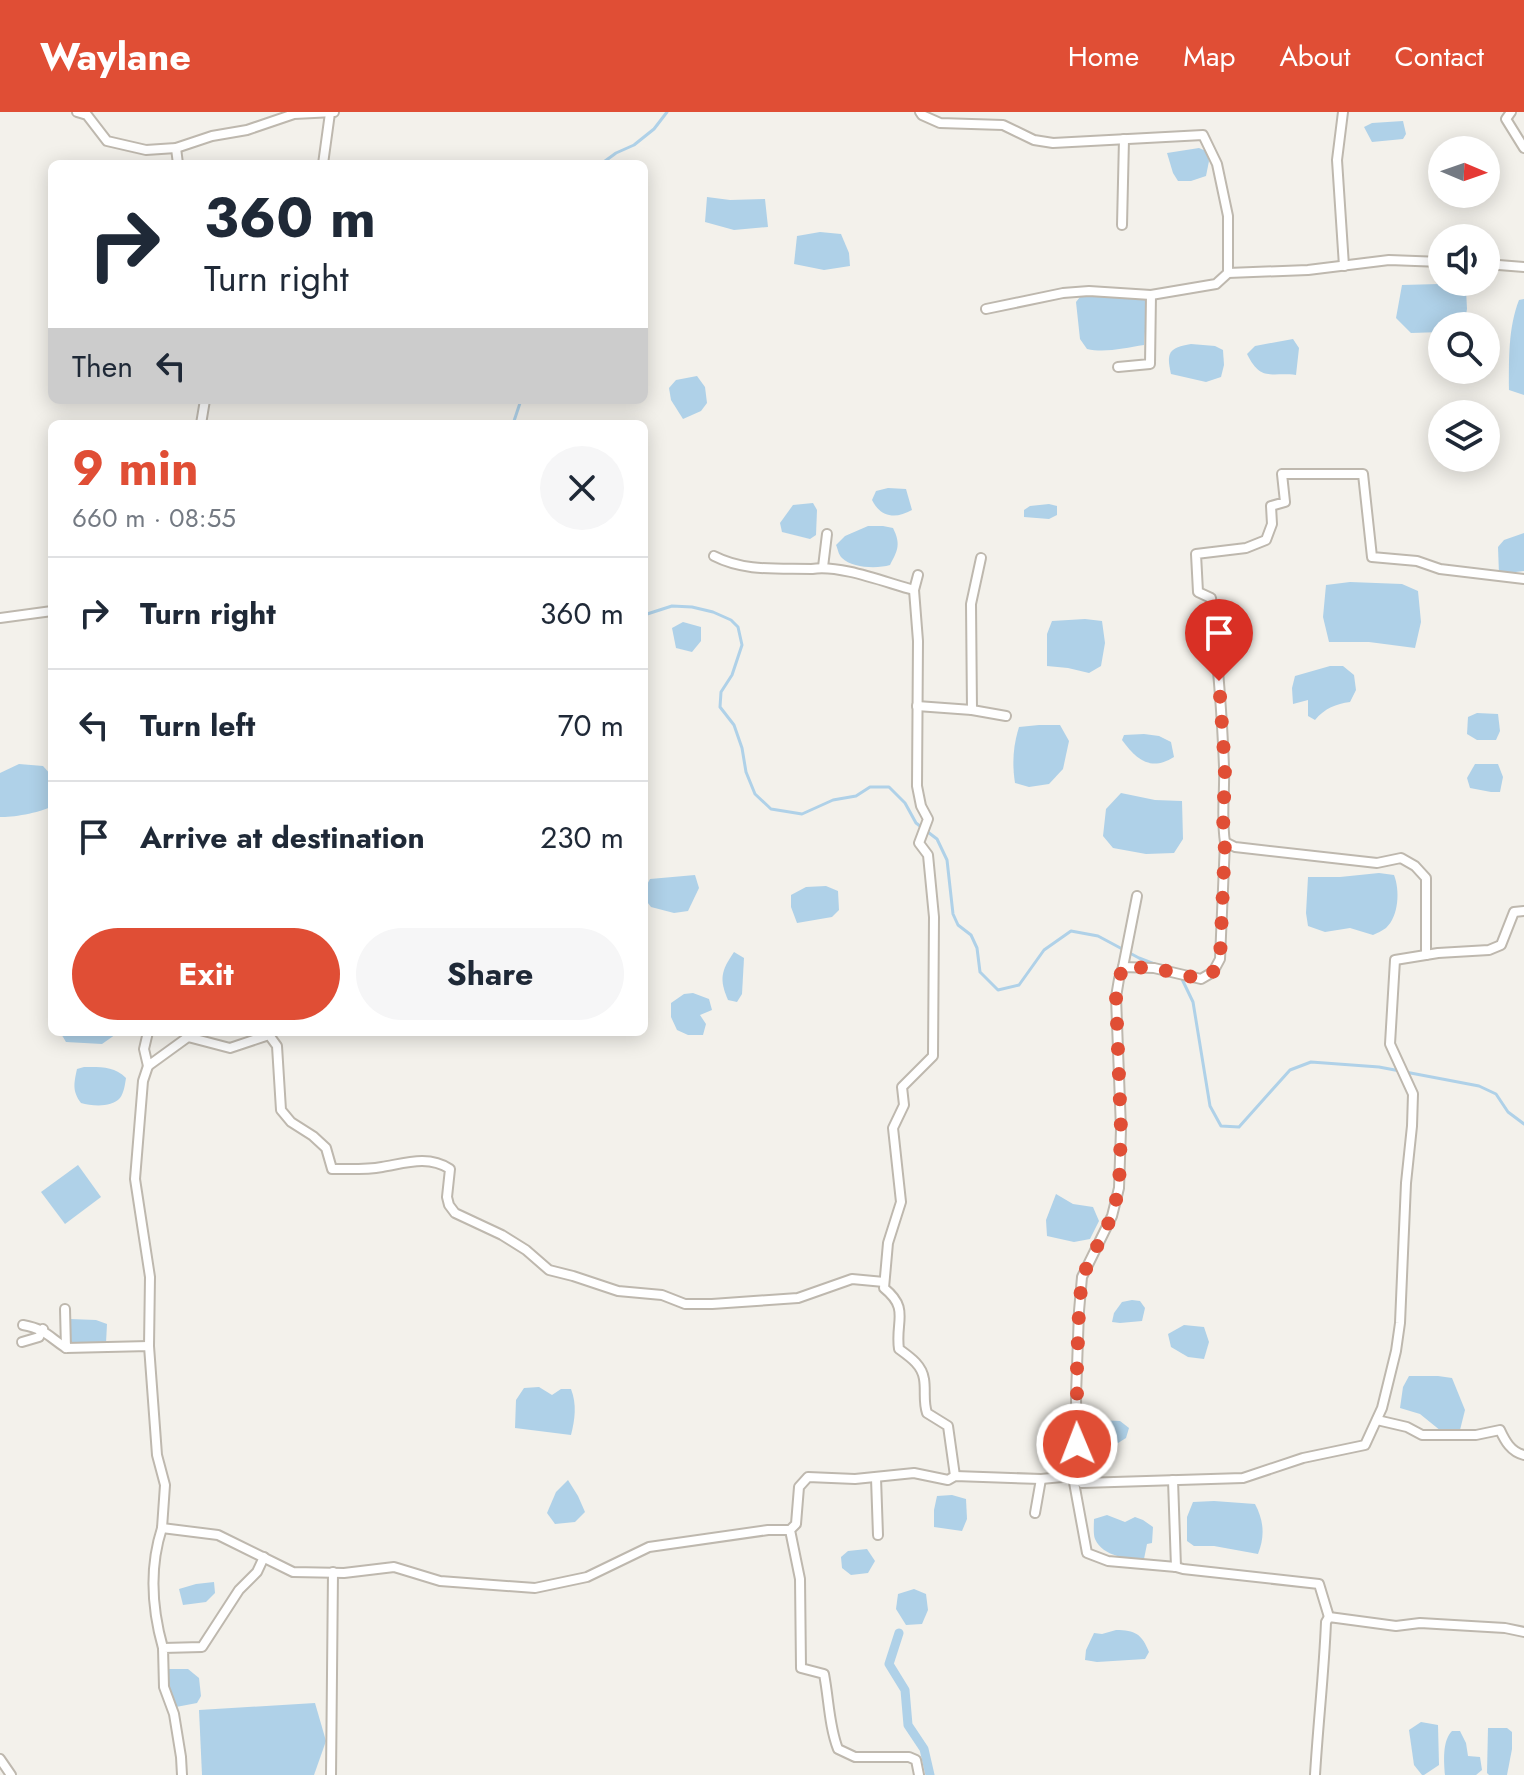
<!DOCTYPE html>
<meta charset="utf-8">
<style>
:root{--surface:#fff;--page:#f6f6f7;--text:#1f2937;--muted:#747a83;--line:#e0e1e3;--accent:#e04e35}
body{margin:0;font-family:Jost,sans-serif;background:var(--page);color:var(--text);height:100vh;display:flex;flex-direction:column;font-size:30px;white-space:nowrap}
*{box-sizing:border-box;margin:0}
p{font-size:26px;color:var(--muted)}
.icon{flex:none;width:44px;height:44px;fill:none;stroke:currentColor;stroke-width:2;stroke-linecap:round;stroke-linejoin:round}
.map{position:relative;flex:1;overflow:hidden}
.drawer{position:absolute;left:48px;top:308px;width:600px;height:616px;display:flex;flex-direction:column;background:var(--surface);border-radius:12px;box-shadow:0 4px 20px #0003}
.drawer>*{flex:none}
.hud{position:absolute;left:48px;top:48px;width:600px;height:244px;border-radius:12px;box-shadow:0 4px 20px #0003;background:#fff;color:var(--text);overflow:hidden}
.needle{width:52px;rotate:92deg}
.buttons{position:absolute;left:1428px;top:24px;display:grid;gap:16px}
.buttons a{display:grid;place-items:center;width:72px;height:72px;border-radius:50%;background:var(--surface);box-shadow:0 4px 20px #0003;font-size:40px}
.pin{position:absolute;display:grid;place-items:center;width:68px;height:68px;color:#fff;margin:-82px -34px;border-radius:50% 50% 50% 0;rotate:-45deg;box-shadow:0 0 8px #0007}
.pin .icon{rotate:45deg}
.me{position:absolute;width:88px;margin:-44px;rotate:359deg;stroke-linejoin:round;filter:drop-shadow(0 0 6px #0008)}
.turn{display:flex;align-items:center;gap:28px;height:168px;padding:0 24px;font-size:36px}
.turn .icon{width:104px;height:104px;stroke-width:2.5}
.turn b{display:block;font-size:56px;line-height:68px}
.then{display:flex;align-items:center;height:76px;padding:0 24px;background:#0003;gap:16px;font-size:30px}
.round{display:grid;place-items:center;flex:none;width:84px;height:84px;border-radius:42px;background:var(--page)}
.headline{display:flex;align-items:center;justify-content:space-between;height:136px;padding:0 24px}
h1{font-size:48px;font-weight:700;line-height:60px;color:var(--accent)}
.primary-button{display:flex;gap:16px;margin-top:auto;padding:16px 24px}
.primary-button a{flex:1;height:92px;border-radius:48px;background:var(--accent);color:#fff;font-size:32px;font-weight:700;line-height:92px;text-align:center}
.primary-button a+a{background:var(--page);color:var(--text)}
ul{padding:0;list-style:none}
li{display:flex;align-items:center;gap:24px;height:112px;padding:0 24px;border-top:2px solid var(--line)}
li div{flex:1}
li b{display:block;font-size:30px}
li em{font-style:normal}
header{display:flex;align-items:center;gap:48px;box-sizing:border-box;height:112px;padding:0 40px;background:var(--accent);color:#fff}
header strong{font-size:38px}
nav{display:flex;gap:44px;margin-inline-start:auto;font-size:28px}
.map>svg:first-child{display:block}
</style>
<header>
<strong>Waylane</strong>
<nav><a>Home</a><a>Map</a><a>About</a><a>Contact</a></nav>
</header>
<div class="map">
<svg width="1524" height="1663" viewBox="0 0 1524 1663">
<rect width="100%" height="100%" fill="#f3f1eb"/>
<g fill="#afd1e8">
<path d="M1403,9L1406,22L1403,27L1372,30L1364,15L1372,11Z"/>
<path d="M1199,36L1206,39L1209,49L1206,64L1191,69H1178L1173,61L1167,41Z"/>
<path d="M707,85L730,88L765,87L768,115L734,118L705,110Z"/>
<path d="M820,120L841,122L849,141L850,154L824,158L794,152L797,124Z"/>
<path d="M1439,172L1466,177L1467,197L1464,214H1442V220L1411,221L1396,206L1402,173Z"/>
<path d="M1135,183L1144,186L1147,193L1144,233C1125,236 1105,241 1087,237L1080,227L1076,190L1080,185Z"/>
<path d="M1524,187V283L1509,278C1509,248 1508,216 1519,188Z"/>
<path d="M1293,227L1299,236L1296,263C1270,260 1261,270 1247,242L1255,234Z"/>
<path d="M1191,232L1215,234L1223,238L1224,253L1221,265L1206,270L1171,262C1166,240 1169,236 1191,232Z"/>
<path d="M697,264L705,275L707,291L701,299L683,307L671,288L669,276L676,268Z"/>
<path d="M888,376L906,377L912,398C896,407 881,406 872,388L876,379Z"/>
<path d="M813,391L817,398L816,423L810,427L782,420L780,411L793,393Z"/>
<path d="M1049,392L1057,394V403L1049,407L1024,405V398L1030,394Z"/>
<path d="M868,414H883L893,416C901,432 898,438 890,453C877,457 852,456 842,446C838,442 838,437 836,433L845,424Z"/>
<path d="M1524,421V459L1499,462L1498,435L1504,428Z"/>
<path d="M1350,470L1402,472L1418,479L1421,510L1415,536L1369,530H1329L1323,505L1326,473Z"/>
<path d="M1085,507L1102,509L1105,531L1101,554L1089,561L1068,556L1047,554V522L1052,509Z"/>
<path d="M683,510L701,515V529L692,540L676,536L672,516Z"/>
<path d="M1330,554H1343L1354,563L1356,578L1350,590C1336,592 1325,596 1315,608L1308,604V588L1293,592L1292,576L1295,564Z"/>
<path d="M1477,601L1498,602L1500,619L1496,628H1477L1467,622L1468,605Z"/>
<path d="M1039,613H1060L1069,629L1063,657L1049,672L1029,675L1015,671C1012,652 1013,634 1019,615Z"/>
<path d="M1144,622L1159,624L1171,630L1174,645C1150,660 1136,647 1122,628L1124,623Z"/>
<path d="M19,652L43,654L51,663L52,694C44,700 10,706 0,705V661Z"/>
<path d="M1475,652H1498L1503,665L1500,680H1491L1470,676L1467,666Z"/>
<path d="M1121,681L1155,688L1182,689L1183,727L1174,741L1146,742L1113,736L1103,724L1106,697Z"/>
<path d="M1379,761L1394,763C1400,778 1399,804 1386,816C1382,819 1377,821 1373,823L1350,816L1325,820L1308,814L1306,801L1308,765H1340Z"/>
<path d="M695,763L699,776L688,799L674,801L651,795L644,786V778L650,767Z"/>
<path d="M826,774L838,779L839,798L832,805L797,811L791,795V783L806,775Z"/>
<path d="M734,840L744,846L742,882L737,890L728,888C719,867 721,859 734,840Z"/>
<path d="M693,881L709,887L712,898L700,903L706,912L703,923H688L677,918L671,905V891L684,882Z"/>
<path d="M60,920H119L102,932L66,930Z"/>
<path d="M84,955C101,955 114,954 126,966C125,972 124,981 120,986C111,996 92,994 81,991C72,979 74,971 77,957Z"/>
<path d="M78,1053L101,1085L65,1112L41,1080Z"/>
<path d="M1056,1082L1073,1092L1093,1095L1099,1109L1090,1127L1074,1130L1047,1124L1046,1108Z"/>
<path d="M1132,1188L1140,1189L1145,1196L1142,1209L1120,1211L1112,1210L1114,1201L1122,1190Z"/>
<path d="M70,1207L96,1208L107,1212L106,1231L70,1232Z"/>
<path d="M1184,1213L1204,1215L1209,1230L1204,1247L1188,1245L1171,1235L1168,1222Z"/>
<path d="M1409,1264H1438L1452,1266L1465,1298L1459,1322L1441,1319L1420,1302L1400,1296L1403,1275Z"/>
<path d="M539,1275L552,1283L561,1277H571C577,1292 575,1308 571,1323L515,1316L516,1288L524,1276Z"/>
<path d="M1097,1308L1120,1309L1129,1316L1126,1326L1118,1331L1095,1322L1094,1314Z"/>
<path d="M568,1368L578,1384L585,1400L575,1410L555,1412L547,1401L556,1380Z"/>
<path d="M952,1383L966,1387L967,1407L962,1419L934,1415V1398L937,1384Z"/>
<path d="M1214,1389L1255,1392C1264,1409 1265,1424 1258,1442L1214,1434H1194L1187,1429V1405L1193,1390Z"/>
<path d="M1107,1403L1125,1410L1135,1405L1143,1408L1153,1415L1152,1431L1147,1432L1144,1447C1128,1447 1103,1445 1095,1427C1093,1422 1094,1412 1094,1407Z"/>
<path d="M867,1437L875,1449L868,1461L851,1463L842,1456L841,1445L848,1439Z"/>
<path d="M214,1470L215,1481L206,1490L183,1493L179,1477L196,1472Z"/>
<path d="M914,1477L926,1482L928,1498L922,1512L906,1513L896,1497L898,1482Z"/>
<path d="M1116,1518C1135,1518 1142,1522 1149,1540L1145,1547L1097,1550L1085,1548L1086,1538L1094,1521L1102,1522Z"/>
<path d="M169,1557H188L199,1566L201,1584L197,1591L176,1595L166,1565Z"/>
<path d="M315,1591L326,1629L314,1663H202L199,1598Z"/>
<path d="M1421,1610L1438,1613L1439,1653L1424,1663H1422L1414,1653L1409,1618Z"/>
<path d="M1488,1616H1507L1512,1620V1637L1507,1663H1489L1487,1661Z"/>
<path d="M1452,1619H1460L1466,1631L1468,1644L1480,1645L1482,1658L1476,1663H1445C1444,1650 1442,1629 1452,1619Z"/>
</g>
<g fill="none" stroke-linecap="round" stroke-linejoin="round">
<g stroke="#afd1e8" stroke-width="3">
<path d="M601,52L616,41L634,33L654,17L667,0"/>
<path d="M513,312L521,288"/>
<path d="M644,503L672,494L692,495L713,500L731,508L738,515L742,533L732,563L721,580L720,595L734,613L742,636L746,660L755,682L771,697L802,702L833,688L856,684L870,675H889L905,691L916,711L937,727L947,748L953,802L958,813L971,823L977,836L980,860L998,878L1019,873L1044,838L1071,819L1098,824L1139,846L1157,853"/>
<path d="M1181,865L1193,890L1210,994L1221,1014L1239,1015L1290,958L1311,950L1379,955L1479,974L1496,982L1508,1000L1524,1012"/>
</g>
<path stroke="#afd1e8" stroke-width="9" d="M899,1521L889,1552L905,1578L908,1613L924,1637L930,1663"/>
<g stroke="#beb8ae" stroke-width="12">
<g id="minor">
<path d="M77,0L87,3L107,29L146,38L176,36L212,24L247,18L294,2L334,0"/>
<path d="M920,0L922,3L940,11L1003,13L1034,28L1053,31L1203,23L1217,52L1228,104V161L1308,158L1389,148L1442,150"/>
<path d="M1343,0L1337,48L1344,154"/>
<path d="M1511,0L1506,7L1524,36"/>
<path d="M176,36L178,52"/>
<path d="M323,52L330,1"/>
<path d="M1122,113L1124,27"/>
<path d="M1486,152L1524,155"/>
<path d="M986,197L1063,181L1089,179L1151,183"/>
<path d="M1118,255L1150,252L1151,183L1216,172L1228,161"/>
<path d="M201,312L205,288"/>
<path d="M714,444C745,460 779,456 812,457C839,452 887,471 914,478"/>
<path d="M823,455L827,422"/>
<path d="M918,463L914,478L918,529L917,674L921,694L928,707L919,731L928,743L934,805L933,944L902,975L904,993L893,1016L901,1090L888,1131L884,1176C910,1197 895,1209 899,1237C910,1245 922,1253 924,1267C926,1279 923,1289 927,1301L948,1314L955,1364"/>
<path d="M0,506L52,499"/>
<path d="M917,594L972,598L1006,604"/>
<path d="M972,598L971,492L981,446"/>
<path d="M1426,843V766L1415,754L1401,746L1377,751L1235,735L1225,730C1221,705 1225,680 1224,655C1222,598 1217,542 1211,486L1198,480L1196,442L1246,436L1266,428L1272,412L1271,394L1285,390L1282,362H1363L1372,445L1417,449L1440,457L1524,467"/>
<path d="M1123,855L1137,784"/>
<path d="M148,920L144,937L148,954L188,925L230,936L269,923L277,934L281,998L291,1010L313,1024L326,1036L332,1057C348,1057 366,1058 382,1055C406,1051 428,1043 450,1057L447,1085L449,1093L455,1101L502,1123L526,1138L549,1158L573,1164L618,1179L662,1183L685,1192H712L798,1186L852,1167L884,1170"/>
<path d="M148,954L143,969L135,1067L150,1165L149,1234"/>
<path d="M65,1197L66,1236L149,1234L157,1343L165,1373L162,1416L218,1423L293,1460L344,1461L394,1455L440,1469L535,1476L587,1465L649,1435L768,1418H790"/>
<path d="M23,1213C45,1217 48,1224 66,1236"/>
<path d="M22,1230L39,1225L43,1217"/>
<path d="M1377,1308L1407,1315L1422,1323H1476L1500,1318C1505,1329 1511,1340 1524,1343"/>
<path d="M1073,1365L1087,1441L1108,1449L1176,1455L1183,1457L1319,1472L1329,1505"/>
<path d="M876,1366L878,1423"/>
<path d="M1077,1367L1076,1283L1079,1199L1082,1165L1112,1104L1119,1076L1121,1017L1116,885L1119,867L1123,855L1154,856L1201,867L1213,860L1220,847L1225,730"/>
<path d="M1173,1368L1176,1455"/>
<path d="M1035,1401L1041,1367"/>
<path d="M162,1416C149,1456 152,1497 163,1536"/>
<path d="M0,1647L11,1663"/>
<path d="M182,1663L181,1645L174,1602L164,1575L163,1536L202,1535L239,1478L257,1460L264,1445"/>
<path d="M331,1663L333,1460"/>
<path d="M919,1663L916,1648L909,1645H855L838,1637C829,1614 829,1588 824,1562L801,1556L800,1467L790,1418L796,1412L799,1375L808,1365L855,1367L914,1361L948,1368L955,1364L1041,1367L1073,1364L1082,1371L1243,1366L1303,1346L1365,1333L1382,1296L1396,1239L1400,1211L1406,1071L1412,1014L1413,982L1390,932L1395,848L1438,841L1489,838L1501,833L1514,800L1524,799"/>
<path d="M1315,1663C1318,1612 1324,1561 1326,1510L1329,1505L1396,1514L1420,1511L1505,1516L1524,1520"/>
</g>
</g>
<use href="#minor" stroke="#fff" stroke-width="8"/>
</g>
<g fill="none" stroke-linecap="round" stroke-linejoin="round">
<path stroke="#e04e35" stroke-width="14" stroke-dasharray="0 25.2" d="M1077,1332V1255L1079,1199L1082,1165L1112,1104L1119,1076L1121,1017L1116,885L1119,867L1123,855L1154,856L1201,867L1213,860L1220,847L1225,730L1223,719L1225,657L1219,569"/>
</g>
</svg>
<div class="buttons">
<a><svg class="needle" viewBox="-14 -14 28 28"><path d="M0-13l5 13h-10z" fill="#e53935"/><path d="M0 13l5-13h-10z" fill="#747a83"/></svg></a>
<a><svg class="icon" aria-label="sound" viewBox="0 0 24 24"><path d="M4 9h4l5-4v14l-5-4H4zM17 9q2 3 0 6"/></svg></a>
<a><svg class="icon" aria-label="search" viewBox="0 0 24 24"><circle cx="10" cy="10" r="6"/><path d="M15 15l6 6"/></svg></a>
<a><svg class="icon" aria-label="layers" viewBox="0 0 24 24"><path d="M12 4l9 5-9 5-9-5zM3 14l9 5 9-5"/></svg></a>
</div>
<div class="pin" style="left:1219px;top:569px;background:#d93025"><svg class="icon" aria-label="arrive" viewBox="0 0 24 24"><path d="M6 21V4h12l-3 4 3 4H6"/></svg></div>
<svg class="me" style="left:1077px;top:1332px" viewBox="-20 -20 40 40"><circle r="17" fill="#e04e35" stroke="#fff" stroke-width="3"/><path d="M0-11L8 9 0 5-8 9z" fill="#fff"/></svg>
<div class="hud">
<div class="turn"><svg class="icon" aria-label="right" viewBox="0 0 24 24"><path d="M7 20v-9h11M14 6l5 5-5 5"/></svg><div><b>360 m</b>Turn right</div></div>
<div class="then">Then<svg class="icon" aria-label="left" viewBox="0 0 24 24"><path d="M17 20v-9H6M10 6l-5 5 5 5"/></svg></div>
</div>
<section class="drawer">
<div class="headline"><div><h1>9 min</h1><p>660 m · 08:55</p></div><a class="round"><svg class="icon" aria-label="close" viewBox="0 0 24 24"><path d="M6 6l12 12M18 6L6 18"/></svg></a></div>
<ul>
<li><svg class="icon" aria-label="right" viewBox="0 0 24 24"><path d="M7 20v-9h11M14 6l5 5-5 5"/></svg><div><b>Turn right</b></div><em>360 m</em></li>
<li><svg class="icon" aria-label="left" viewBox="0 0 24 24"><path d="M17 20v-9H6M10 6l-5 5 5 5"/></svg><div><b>Turn left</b></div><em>70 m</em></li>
<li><svg class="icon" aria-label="arrive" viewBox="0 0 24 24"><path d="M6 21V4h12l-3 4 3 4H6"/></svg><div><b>Arrive at destination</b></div><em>230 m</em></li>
</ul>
<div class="primary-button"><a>Exit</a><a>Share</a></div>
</section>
</div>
